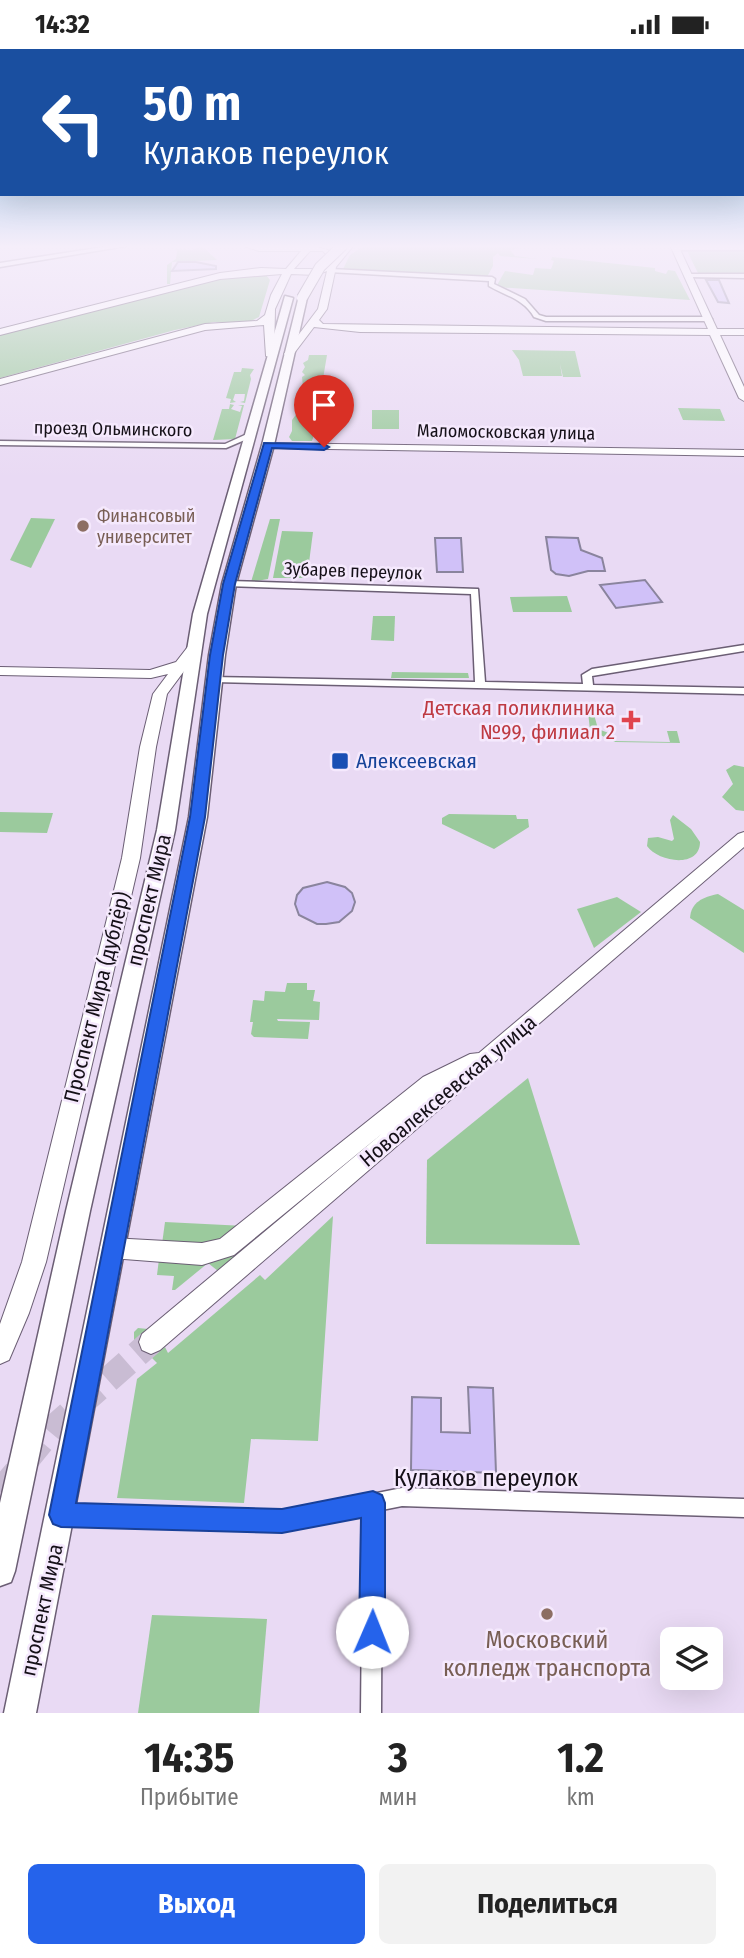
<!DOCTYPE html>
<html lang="ru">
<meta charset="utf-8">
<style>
:root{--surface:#fff;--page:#f2f2f2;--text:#222;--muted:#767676;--accent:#2563eb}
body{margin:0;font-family:"Fira Sans Condensed",sans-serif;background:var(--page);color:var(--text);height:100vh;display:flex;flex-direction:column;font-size:26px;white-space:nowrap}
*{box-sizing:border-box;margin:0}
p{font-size:23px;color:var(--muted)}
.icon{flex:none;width:38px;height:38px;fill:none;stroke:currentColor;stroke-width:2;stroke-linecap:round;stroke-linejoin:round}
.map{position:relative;height:1664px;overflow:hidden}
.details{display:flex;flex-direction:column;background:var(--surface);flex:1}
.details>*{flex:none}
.hud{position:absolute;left:0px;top:0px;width:746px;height:147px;box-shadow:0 7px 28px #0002;background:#1a4fa0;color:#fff;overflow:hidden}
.controls{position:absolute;left:660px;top:1578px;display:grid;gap:14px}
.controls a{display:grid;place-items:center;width:63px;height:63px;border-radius:10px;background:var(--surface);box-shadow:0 7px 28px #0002;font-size:35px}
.pin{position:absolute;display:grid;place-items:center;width:60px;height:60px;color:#fff;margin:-72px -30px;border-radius:50% 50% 50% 0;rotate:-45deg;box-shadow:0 0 7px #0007}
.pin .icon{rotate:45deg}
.me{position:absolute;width:77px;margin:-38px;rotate:1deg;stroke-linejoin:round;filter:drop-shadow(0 0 5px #0008)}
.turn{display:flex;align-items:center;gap:24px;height:147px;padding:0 28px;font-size:32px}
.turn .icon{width:91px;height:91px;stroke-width:2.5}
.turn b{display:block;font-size:49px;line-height:60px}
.eta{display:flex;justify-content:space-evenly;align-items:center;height:119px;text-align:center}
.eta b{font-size:42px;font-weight:700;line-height:49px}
.cta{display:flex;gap:14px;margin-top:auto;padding:14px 28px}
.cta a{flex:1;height:80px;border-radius:10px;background:var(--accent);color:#fff;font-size:28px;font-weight:700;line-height:80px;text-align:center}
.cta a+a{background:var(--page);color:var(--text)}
.status{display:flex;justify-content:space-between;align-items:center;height:49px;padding:0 35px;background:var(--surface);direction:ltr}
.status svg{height:19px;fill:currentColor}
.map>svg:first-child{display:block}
</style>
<div class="status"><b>14:32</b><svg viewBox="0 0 49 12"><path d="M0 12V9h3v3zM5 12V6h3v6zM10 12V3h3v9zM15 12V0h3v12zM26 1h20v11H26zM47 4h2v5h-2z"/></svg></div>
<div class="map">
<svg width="744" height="1664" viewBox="0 0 744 1664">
<rect width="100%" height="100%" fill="#e9daf4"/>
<g fill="#9bca9d">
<path d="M365,196H518L519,199L510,201L515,207L537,210L500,207L498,204L493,208V217L487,228L342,222L350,206Z"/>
<path d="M202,197L217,211L172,213L170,235H167V216L176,210L177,201L173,200L192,201Z"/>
<path d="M686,200H744V225L698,224Z"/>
<path d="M552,208L655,219V222L666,225L668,221L675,222L690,251L496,238L505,222L533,226L535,219L551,220L554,212L551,211Z"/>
<path d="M266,226L270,231L259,268L249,273H214L175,281L0,329V286L214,230Z"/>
<path d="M512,301L575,302L581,328H563L560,315L562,327H523L519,311Z"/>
<path d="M309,306H327L313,389L312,392H292L289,388L292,382V371L298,363L296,348L303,338L302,328L305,326L302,323L305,318L303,314L308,311Z"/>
<path d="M242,319L254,320L250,326L251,330L245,354L240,353L244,352L245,345H235L233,351L236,353L230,354L231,350L226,349L234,323H241Z"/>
<path d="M230,355L234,356L231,360L240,363L242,357L238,356H244L235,390L213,391L222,360H229Z"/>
<path d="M678,359L720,360L725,372L683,371Z"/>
<rect x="372" y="361" width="27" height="19"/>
<path d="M31,469L55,470L31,519L10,511Z"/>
<path d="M270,470H280L268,530L251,533Z"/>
<path d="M282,482L313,483L307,529H273Z"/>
<path d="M567,547L572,563H513L510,548Z"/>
<path d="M373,567H395L394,592L371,591Z"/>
<path d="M392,623L468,624L469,629H391Z"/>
<path d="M587,654L592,658L598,680L614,686L615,692L670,693L667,682H677L680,694L615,693L590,681Z"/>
<path d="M734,716L744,718V762L736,761L722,748L733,735L726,721Z"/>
<path d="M0,763L53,764L47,784L0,783Z"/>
<path d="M449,765L516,766L517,770H528L529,778L494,800L442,775V769Z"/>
<path d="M673,766L691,780L700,793C700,820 658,813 647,797L648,789L658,788L672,792L674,790L670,771Z"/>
<path d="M718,845L744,861V904L690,869C691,853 703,848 718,845Z"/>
<path d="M617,848L641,863L594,899L577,860Z"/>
<path d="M287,934H307V941H315L313,952L320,953L319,971L277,970L278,972L310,973L308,990L254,988L251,985L253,973H250L253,951L264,952L265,942L285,943Z"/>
<path d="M528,1029L580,1196L426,1195L427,1111Z"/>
<path d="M438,1038L218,1222L208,1214L175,1241H172L174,1227L157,1226L159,1210L196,1213Z"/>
<path d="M333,1167L318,1392L251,1390L244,1454L117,1449L137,1330L157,1314L134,1291V1283L138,1279L148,1280L143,1284L160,1302L165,1298L168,1304L260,1226L265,1231Z"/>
<path d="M165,1173L245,1177L219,1196L162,1195Z"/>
<path d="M152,1566L267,1570L259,1664H138Z"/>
</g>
<g fill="#d0c1f8" stroke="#8a849d" stroke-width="2">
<path d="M178,213H196L216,217V220L172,222Z"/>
<path d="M706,231H719L729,254L718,253Z"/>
<path d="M546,488L578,489L581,501L602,509L605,522H588L569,527L556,525L551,521Z"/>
<path d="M435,489H461L463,523H437Z"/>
<path d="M645,531L662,553L616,559L600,536Z"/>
<path d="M327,833L345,838L352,844L355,853L352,862L339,873L326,875H317L299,866L295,855L297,846L303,839Z"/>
<path d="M468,1338L493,1339L496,1424L411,1421L412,1348L441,1349V1383L470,1384Z"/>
</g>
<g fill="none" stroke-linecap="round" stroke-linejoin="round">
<path stroke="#c9bcd3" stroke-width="26" stroke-dasharray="26 13" stroke-linecap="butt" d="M0,1443L51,1381L151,1293"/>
<g stroke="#6b5e74" stroke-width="3">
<g id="street">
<path d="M116,196H132L0,218V214Z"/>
<path d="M744,197V201H675L672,199L675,197Z"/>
<path d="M331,220L492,228L495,230L494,235L525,250L539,266L546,268H709L712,270L709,272H546L534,268C524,250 506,247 489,237V232L329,223Z"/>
<path d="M686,225H744V229L688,228Z"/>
<path d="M247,385L254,387L226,399L0,396V392L225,395Z"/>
<path d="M229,532L478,540L485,633L583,635L582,626L592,620L744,596V602L592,627L593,636L744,639V645L214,633L210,632V628L475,633L471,545L226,537L224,535Z"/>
<path d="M402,1439L744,1450V1468L402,1457L382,1461L381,1664H361L363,1465L282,1481L61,1475L54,1473L52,1466L54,1459L61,1457L282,1463Z"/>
</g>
</g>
<g stroke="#6b5e74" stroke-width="2">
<g id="secondary">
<path d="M240,196C263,196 326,192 337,207L345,196H354L336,218L327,260L319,271L323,275L708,280L670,196H678L717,280H744V286H720L744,338V352L739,349L710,286L360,283L314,278L292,307H286L284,305L318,260L327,222L316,226L291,225L275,260L274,309L266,307L264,276L205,281L0,336V330L205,275L257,272L265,266L271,246L282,225L220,230L0,286V280L220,224L261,219L286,220L301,202H259ZM310,202H323L332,212L315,220H294Z"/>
<path d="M264,394L744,401V407L268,399L262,396Z"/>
<path d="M195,594L202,598L167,645L156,698L140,809L46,1213L29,1264L9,1311L0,1315V1275L22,1213L122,809L140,698L153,645L168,625L151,629L0,626V618L150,621L176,613L190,595Z"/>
<path d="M744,783V798L160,1301L151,1305L142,1301L139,1293L142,1285L384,1083L234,1206L202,1216L111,1209L103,1206L100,1199L103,1192L111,1189L202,1194L220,1190L423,1028L470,1005L479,1004L738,785Z"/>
</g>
</g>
<g stroke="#6b5e74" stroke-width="3">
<g id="primary">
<path d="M285,247L293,249L207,565L175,781L90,1162L15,1522L11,1533L0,1537V1454L66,1162L157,781L193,565Z"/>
<path d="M299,247L307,249L274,396L236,535L225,606L207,768L36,1664H4L189,768L209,606L222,535L262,396Z"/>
</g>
</g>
<use href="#street" fill="#fff" fill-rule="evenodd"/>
<use href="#secondary" fill="#fff" fill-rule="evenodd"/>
<use href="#primary" fill="#fff" fill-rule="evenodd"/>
<g stroke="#6b5e74" stroke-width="12" stroke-linecap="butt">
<path id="primary-bridge" d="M302,249L320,218L343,196"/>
</g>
<use href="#primary-bridge" stroke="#fff" stroke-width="10"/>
</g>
<linearGradient id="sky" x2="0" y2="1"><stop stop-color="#73b3e2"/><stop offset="0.46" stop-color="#f5eefa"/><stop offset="1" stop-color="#f5eefa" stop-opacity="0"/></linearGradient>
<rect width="744" height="429" fill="url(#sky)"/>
<path fill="#2563eb" stroke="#184099" stroke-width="2" d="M264,394L324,395L329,398L324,401L272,399L235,535L223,606L205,768L76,1454L282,1460L373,1442L382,1446L385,1454V1583L382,1592L372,1596L363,1592L359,1583L361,1469L282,1484L61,1478L53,1475L49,1466L190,768L210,606L223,535Z"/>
<g fill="#8d6e63" stroke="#f5e9fd" stroke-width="2.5">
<circle cx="83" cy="477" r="7"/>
<circle cx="547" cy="1565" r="7"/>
</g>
<path fill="#e0444e" stroke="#f5e9fd" stroke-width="2.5" d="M627.5 660.5h7v7h7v7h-7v7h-7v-7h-7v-7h7z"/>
<rect fill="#1a4fb4" stroke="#f5e9fd" stroke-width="2.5" x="331" y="703" width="18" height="18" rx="3.5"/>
<g text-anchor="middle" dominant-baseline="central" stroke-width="5" stroke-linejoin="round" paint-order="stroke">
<g font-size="18" fill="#151018" stroke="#f5e9fd">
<text transform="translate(113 380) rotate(1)">проезд Ольминского</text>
<text transform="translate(506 383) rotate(1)">Маломосковская улица</text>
<text transform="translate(353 522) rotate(2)">Зубарев переулок</text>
</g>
<g font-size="18" fill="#785e54" stroke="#f5e9fd" text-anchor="start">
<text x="97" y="467">Финансовый<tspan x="97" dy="21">университет</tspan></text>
</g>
<g font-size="21" fill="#be3a42" stroke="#f5e9fd" text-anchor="end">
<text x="615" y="659">Детская поликлиника<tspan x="615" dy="24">№99, филиал 2</tspan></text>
</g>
<g font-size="21" fill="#164399" stroke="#f5e9fd" text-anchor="start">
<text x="356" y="712">Алексеевская</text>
</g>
<g font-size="21" fill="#151018" stroke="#f5e9fd">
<text transform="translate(149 851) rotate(-77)">проспект Мира</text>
<text transform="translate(97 948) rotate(-76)">Проспект Мира (дублёр)</text>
<text transform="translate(448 1042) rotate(-40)">Новоалексеевская улица</text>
<text transform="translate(42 1561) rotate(-78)">проспект Мира</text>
</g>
<g font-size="24" fill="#151018" stroke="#f5e9fd">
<text x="486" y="1429">Кулаков переулок</text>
</g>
<g font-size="24" fill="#785e54" stroke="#f5e9fd">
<text x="547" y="1591">Московский<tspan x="547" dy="28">колледж транспорта</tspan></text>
</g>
</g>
</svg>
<div class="controls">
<a><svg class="icon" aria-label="layers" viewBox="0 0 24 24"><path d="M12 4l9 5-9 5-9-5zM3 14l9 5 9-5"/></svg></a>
</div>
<div class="pin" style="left:324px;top:398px;background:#d93025"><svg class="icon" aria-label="arrive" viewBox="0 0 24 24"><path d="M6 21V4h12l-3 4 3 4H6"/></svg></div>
<svg class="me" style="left:372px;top:1583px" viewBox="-20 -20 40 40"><circle r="19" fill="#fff"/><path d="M0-13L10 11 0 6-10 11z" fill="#2563eb"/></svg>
<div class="hud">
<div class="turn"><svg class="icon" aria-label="left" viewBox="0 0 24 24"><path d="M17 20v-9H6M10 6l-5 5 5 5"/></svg><div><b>50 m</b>Кулаков переулок</div></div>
</div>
</div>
<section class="details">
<div class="eta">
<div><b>14:35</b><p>Прибытие</p></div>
<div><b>3</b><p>мин</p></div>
<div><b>1.2</b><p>km</p></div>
</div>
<div class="cta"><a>Выход</a><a>Поделиться</a></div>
</section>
